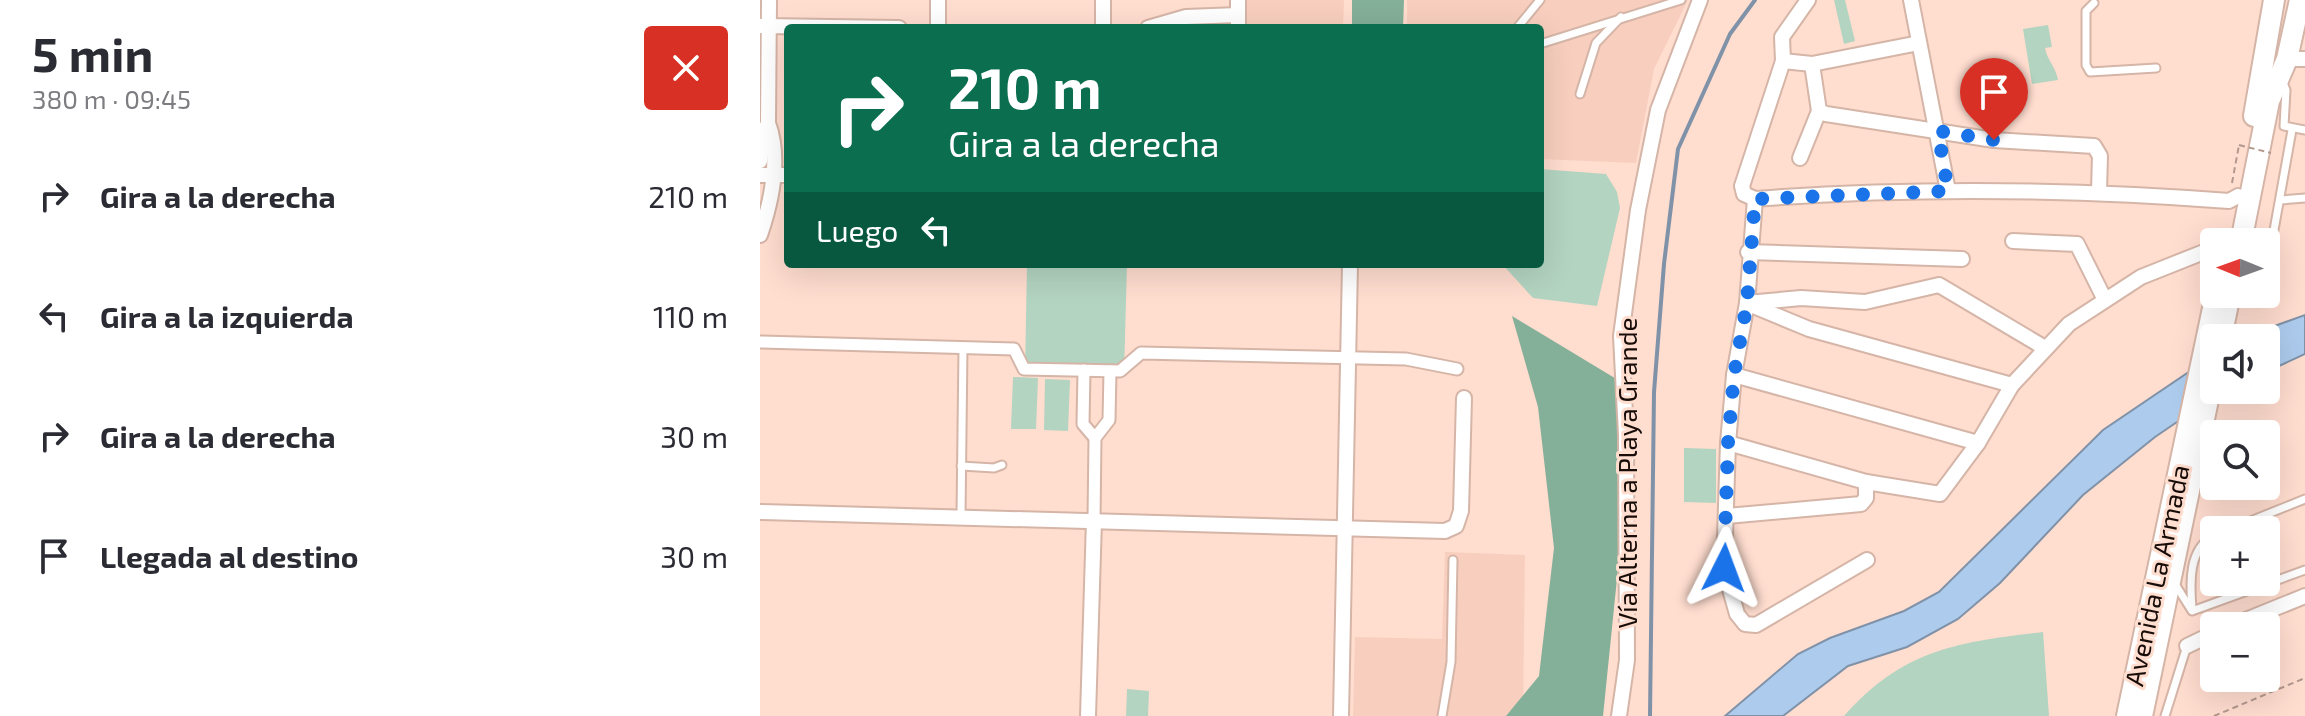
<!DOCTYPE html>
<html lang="es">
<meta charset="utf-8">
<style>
:root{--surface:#fff;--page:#f2f2f3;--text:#2b2b33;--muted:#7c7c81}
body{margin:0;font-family:"Exo 2",sans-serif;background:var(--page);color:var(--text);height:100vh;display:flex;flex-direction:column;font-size:30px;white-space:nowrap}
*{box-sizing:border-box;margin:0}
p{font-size:26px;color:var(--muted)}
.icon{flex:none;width:44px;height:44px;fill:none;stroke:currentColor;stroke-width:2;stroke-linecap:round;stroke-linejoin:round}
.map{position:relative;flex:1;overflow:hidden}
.panel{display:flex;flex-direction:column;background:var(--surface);width:760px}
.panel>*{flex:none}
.hud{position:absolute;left:24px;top:24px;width:760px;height:244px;border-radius:8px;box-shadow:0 8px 32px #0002;background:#0b6e4f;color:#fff;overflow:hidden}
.needle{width:52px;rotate:271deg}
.buttons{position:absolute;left:1440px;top:228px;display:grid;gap:16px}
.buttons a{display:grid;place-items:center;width:80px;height:80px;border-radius:8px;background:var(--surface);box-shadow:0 8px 32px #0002;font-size:40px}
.pin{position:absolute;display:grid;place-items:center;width:68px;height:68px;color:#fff;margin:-82px -34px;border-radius:50% 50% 50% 0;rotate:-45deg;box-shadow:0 0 8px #0007}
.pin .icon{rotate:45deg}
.me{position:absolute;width:88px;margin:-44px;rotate:3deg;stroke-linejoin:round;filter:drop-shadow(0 0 6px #0008)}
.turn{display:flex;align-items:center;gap:28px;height:168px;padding:0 32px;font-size:36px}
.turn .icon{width:104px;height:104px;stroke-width:2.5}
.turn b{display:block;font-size:56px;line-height:68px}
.then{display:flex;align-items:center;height:76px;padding:0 32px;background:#0003;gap:16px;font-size:30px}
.round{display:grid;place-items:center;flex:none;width:84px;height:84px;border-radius:8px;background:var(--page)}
.summary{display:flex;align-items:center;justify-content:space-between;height:136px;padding:0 32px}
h1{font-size:48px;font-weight:700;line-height:60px}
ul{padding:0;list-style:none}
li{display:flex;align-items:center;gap:24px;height:120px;padding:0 32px}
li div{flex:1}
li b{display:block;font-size:30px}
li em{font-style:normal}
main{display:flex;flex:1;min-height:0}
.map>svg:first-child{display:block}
</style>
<main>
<section class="panel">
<div class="summary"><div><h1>5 min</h1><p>380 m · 09:45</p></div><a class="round" style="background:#d93025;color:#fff"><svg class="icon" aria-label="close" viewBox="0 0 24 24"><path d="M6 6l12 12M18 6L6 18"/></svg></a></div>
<ul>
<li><svg class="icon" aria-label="right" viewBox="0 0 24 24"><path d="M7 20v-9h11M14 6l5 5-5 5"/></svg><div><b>Gira a la derecha</b></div><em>210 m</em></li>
<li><svg class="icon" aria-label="left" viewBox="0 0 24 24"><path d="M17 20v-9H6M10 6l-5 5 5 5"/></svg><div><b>Gira a la izquierda</b></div><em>110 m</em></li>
<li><svg class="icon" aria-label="right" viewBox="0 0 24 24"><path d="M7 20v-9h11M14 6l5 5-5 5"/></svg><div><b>Gira a la derecha</b></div><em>30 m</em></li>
<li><svg class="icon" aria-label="arrive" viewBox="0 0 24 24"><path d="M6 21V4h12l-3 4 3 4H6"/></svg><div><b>Llegada al destino</b></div><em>30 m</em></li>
</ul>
</section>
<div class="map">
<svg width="1545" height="716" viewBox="0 0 1545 716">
<rect width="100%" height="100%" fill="#ffddcf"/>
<g fill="#f8cfbe">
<path d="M483,0H584L583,28H483Z"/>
<path d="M647,0H928L894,69L876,163L780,159V28H647Z"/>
<path d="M685,552L765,555L763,712L758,716H593L595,637L682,639Z"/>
</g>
<g fill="#b3d4c1">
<path d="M1074,0H1085L1095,41L1084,44Z"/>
<path d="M1288,25L1292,47L1285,48C1287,60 1296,67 1298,80L1272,84L1263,29Z"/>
<path d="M780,169L846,174L857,192L860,208L837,306L773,298L742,264H780Z"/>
<path d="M267,264H367L364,374L265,372Z"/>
<path d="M253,377L278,378L276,429H251Z"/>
<path d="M285,379L310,380L308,431L284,430Z"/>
<path d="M924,448L956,449V503L924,502Z"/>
<path d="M1283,632L1289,716H1084C1143,649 1199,642 1283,632Z"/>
<path d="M367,689L389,691L388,716H366Z"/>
</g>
<g fill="#84af98">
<path d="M592,0H644L643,28H592Z"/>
<path d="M752,316L863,383L865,500L843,716H746L779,676L794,548L778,407Z"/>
</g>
<g fill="#adcbed" stroke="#8092a8" stroke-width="2">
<path d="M1545,315V354L1506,372V338H1481Z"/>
<path d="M1454,355V390H1464L1395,437L1323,495L1240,583L1198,619L1147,647L1088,666L1023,716H965L1038,654L1070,638L1144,611L1179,592L1343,430Z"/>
</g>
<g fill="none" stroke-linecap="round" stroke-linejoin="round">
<path stroke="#8092a8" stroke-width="4" d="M890,716L894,392L904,264L918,149L970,34L995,0"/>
<g stroke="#d5b5a7" stroke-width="11">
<g id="service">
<path d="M1334,3L1326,11V65L1330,72L1396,68"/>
<path d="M757,28L780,0"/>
<path d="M780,44L921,0"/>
<path d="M1522,80L1526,90L1524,126L1545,130"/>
<path d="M820,94L836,43L861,17"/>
<path d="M1521,200L1545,198"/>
<path d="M1509,258L1532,130"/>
<path d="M201,466L234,468L242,465"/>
<path d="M201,515L203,348"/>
<path d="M1468,530L1545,499"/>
<path d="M1415,584L1432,611L1545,570"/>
<path d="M1432,608C1430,584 1428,548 1454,536"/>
<path d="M682,716L691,662L693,560"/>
<path d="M1405,716L1427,646"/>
</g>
</g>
<g stroke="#d5b5a7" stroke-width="15">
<g id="pedestrian">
<path d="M0,342L254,349L264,369L360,371L381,353L646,359L697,369"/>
<path d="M324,370L323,424L335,438"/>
<path d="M334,520L335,438L349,420L350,371"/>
</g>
</g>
<g stroke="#d5b5a7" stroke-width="18">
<g id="minor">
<path d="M1048,0L1022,37L1023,61L982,186L984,194L995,199L987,303L974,375L968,443L964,568L977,614L985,624L996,625L1107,560"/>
<path d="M1151,0L1188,191"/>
<path d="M0,26L139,28"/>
<path d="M178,28V0"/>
<path d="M343,28V0"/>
<path d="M388,28L426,17L478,15"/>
<path d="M478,28V0"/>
<path d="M1527,59H1545"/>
<path d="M1023,61L1052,64L1159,43"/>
<path d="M1052,64L1059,111L1066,114L1234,140L1334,146L1340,156L1339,191"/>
<path d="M1040,158L1059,111"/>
<path d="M0,161L3,135L8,123L9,0"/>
<path d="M0,175H28"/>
<path d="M995,199C1153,187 1311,189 1469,201L1478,196"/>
<path d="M0,235C12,200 21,158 8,123"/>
<path d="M1253,241L1317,244L1344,298"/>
<path d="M1466,242L1471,239"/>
<path d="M988,252L1202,259"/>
<path d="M987,303L1041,298L1105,302L1179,285L1285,348"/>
<path d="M991,305L1049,329L1252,385"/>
<path d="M974,375L1218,443"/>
<path d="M968,443L1106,482L1180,494L1218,443L1252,385L1309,324L1381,277L1454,248"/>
<path d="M0,512L685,531L696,526L701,511L704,398"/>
<path d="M967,516L1101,504L1106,498V482"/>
<path d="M1471,626L1545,596"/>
<path d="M1427,646L1454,633"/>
<path d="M328,716L334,520"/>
<path d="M581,716L590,264"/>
<path d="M859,716L867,660L866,435L861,336L878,210L898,110L940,0"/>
</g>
</g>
<g stroke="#d5b5a7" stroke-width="24">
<g id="secondary">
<path d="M1494,116L1514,0"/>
<path d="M1481,242L1509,101L1527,59L1540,0"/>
<path d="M1461,338L1470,294"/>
<path d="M1367,716L1456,294"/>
<path d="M1382,716L1454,371"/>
</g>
</g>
<g stroke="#b3988e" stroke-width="2" stroke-dasharray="6 4" stroke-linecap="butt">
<path d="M1472,183L1479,145"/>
<path d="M1454,716L1545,678"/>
</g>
<use href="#service" stroke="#fff" stroke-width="7"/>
<use href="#pedestrian" stroke="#fff" stroke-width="11"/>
<use href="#minor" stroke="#fff" stroke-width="14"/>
<use href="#secondary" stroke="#fff" stroke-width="20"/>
<path stroke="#b3988e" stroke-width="2" stroke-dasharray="6 4" stroke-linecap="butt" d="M1479,145L1511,153"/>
</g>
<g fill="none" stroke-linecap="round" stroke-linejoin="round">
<path stroke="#1a73e8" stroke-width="14" stroke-dasharray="0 25.2" d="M964,568L968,443L974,375L987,303L995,199L1188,191L1178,131L1234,140"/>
</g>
<g text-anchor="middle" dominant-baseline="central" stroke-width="6" stroke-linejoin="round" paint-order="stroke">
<g font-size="26" fill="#170c08" stroke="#ffddcf">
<text transform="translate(866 473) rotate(-90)">Vía Alterna a Playa Grande</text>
<text transform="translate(1396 575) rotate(-78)">Avenida La Armada</text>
</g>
</g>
</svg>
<div class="buttons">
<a><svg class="needle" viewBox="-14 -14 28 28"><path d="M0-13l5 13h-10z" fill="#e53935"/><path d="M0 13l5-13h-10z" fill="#7c7c81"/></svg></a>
<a><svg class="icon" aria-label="sound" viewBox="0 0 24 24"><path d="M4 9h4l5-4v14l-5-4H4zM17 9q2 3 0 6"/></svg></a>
<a><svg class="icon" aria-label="search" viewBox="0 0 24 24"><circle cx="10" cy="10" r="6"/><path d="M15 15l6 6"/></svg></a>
<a>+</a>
<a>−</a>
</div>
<div class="pin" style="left:1234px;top:140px;background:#d93025"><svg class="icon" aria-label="arrive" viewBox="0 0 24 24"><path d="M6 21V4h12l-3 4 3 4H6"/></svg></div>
<svg class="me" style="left:964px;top:568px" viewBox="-20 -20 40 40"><path d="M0-17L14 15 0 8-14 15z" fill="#1a73e8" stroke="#fff" stroke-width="4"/></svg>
<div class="hud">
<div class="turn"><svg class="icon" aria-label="right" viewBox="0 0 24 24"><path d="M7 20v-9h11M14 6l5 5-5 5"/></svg><div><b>210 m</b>Gira a la derecha</div></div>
<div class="then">Luego<svg class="icon" aria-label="left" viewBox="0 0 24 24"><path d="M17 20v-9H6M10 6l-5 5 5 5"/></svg></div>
</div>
</div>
</main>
